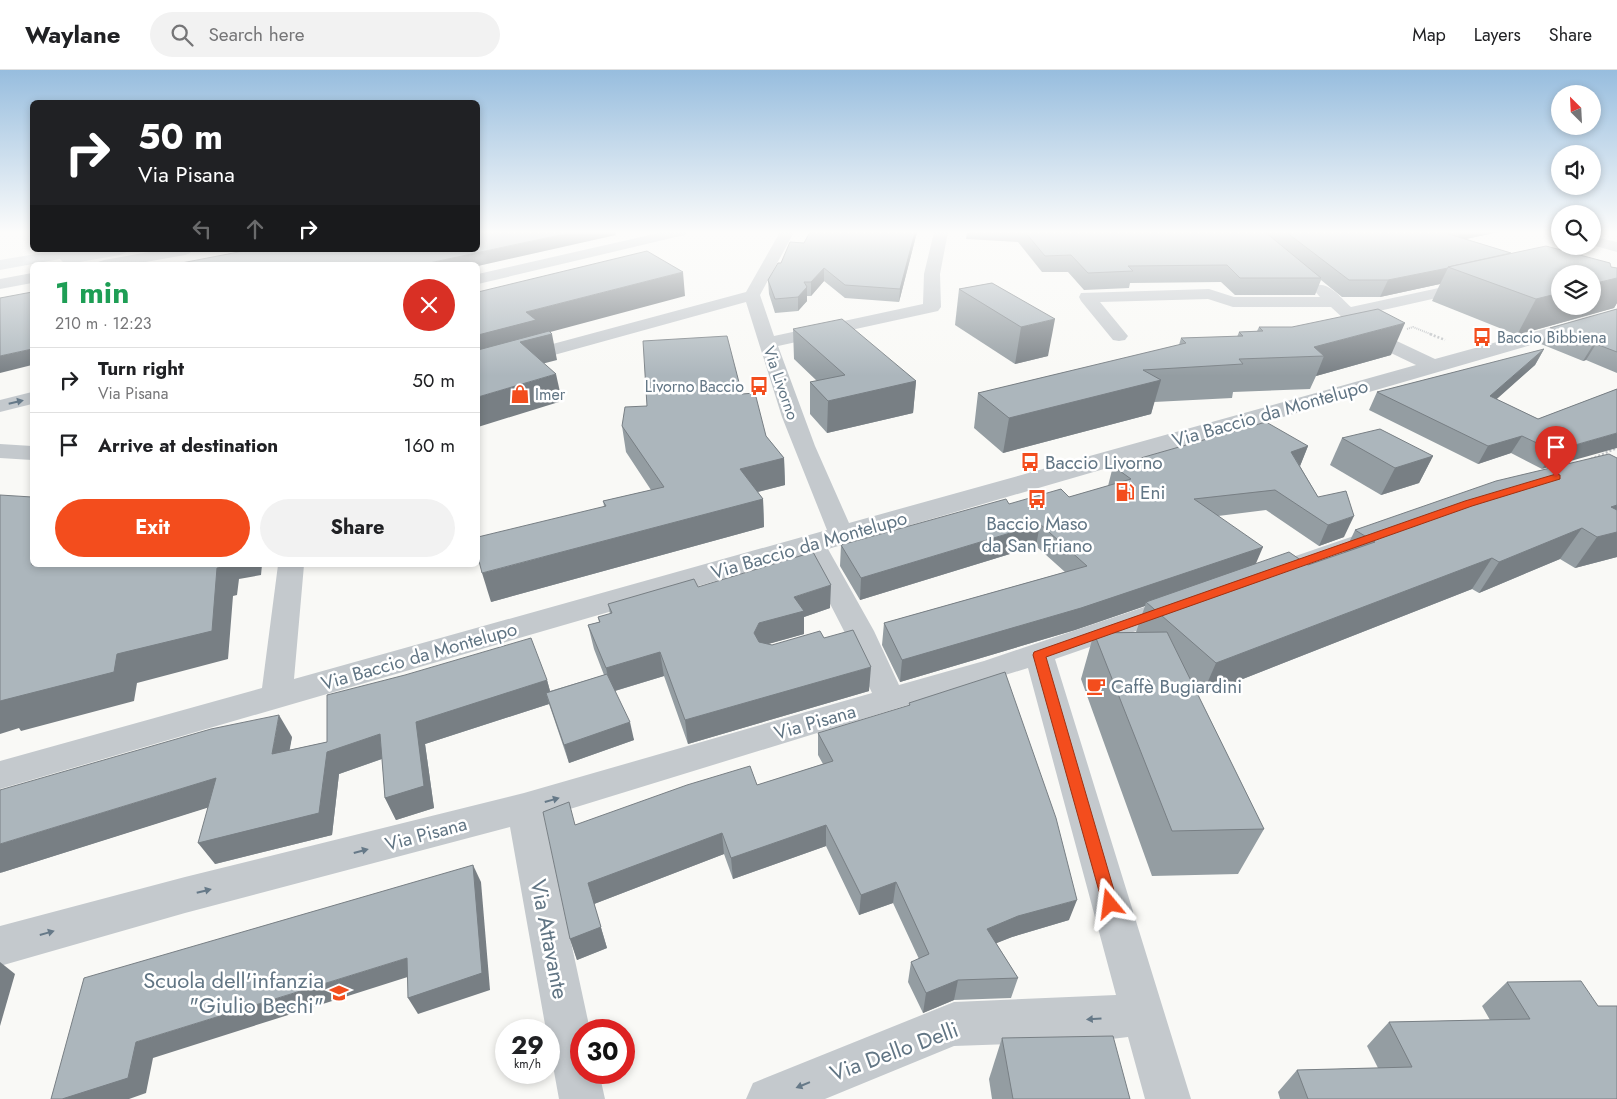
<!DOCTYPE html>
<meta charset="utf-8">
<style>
:root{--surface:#fff;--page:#f2f2f2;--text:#202124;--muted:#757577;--line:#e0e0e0;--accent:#f34d1d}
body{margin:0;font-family:Jost,sans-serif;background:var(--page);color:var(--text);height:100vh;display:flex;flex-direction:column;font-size:19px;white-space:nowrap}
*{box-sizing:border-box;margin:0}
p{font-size:16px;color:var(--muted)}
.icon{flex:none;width:28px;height:28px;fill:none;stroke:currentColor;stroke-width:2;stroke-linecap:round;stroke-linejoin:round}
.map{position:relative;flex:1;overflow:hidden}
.panel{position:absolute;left:30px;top:192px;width:450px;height:305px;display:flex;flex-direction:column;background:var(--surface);border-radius:8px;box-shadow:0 2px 8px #0003}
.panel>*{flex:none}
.top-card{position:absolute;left:30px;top:30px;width:450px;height:152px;border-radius:8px;box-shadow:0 2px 8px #0003;background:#202124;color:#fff;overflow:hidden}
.needle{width:32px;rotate:336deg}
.controls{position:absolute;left:1551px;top:15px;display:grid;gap:10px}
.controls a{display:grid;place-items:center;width:50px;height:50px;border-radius:50%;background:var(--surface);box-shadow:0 2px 8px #0003;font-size:25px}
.speed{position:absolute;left:495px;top:949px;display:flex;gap:10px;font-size:25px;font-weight:700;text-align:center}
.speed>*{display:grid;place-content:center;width:65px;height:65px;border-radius:50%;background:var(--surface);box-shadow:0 2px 8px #0003;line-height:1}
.speed small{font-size:12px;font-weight:400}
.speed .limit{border:8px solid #d22;background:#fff;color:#111}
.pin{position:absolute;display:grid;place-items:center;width:42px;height:42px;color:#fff;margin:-51px -21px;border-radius:50% 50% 50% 0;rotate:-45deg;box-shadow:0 0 5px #0007}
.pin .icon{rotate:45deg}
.me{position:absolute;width:55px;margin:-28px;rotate:344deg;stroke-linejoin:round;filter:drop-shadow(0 0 4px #0008)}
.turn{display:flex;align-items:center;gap:18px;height:105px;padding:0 25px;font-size:22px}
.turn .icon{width:65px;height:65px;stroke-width:2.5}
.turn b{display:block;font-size:35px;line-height:42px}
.lanes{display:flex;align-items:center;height:48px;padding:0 25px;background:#0003;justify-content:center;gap:25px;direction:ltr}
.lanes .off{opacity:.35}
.round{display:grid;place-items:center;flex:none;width:52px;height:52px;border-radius:26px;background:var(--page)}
.summary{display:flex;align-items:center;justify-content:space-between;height:85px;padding:0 25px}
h1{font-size:30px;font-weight:700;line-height:38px;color:#1e9e55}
.action{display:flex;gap:10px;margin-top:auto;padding:10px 25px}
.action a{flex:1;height:58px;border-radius:30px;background:var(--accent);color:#fff;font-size:20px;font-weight:700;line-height:58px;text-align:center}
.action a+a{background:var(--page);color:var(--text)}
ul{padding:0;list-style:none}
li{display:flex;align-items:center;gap:15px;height:65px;padding:0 25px;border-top:1px solid var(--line)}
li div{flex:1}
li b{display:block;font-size:19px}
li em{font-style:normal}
header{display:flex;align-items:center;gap:30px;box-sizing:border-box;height:70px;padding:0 25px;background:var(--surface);border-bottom:1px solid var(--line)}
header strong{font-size:24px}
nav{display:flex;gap:28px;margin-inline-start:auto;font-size:18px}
.search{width:350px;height:45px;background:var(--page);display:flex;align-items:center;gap:12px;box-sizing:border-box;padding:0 18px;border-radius:28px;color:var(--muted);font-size:19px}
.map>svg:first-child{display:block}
</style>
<header>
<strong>Waylane</strong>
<div class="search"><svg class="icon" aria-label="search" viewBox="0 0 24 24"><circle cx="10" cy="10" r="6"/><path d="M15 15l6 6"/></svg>Search here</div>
<nav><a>Map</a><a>Layers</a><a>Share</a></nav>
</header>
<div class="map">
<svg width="1617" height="1029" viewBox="0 0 1617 1029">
<rect width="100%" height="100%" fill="#f9f9f6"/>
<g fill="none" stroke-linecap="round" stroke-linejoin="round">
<path stroke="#bec1c4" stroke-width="2" stroke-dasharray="1 1" stroke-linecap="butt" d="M1407,259L1413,257L1433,265"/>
<g stroke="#bec1c4" stroke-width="2.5" stroke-dasharray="2 2" stroke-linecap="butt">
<path d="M1430,264L1445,270"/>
<path d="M1591,389L1617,378"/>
</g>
<g fill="#c4c9cd" fill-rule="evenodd">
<path d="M663,162H687L685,165L680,166L478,214V204Z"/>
<path d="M780,162H794L760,225L774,266L923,234L924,204L934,162H948L940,204L941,237L938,241L778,276L815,376L849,453L1416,295L1370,273L1331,237H1233L1208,229L1100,232L1128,266L1125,270L1119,271L1113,270L1081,231L1079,227L1081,223L1209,219L1234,227H1320L1313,219L1315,215C1330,212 1341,228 1351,237L1471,211L1477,213L1479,216L1477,219L1361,245L1384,265L1435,289L1617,239V250L828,479L874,561L899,615L984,591L1165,530L1175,528L1185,530L1189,537L1185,544L1055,589L1191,1029H1145L1128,967L1095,971L954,976L825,1029H746L753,1013L954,932L1116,925L1028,598L544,747L590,960H581V1002H599L605,1029H559L549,974V960H546L510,757L185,843L0,896V856L185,807L524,723L872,623L844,561L805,485L0,719V691L262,618L278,495H304L294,609L827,460L782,347L746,232L478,306V294L746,222Z"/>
<path d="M1592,166L1617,172V182L1592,175Z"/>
<path d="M160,180H193L190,183L185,185L129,195H96L98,192L104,190Z"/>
<path d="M32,203V213L0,219V209Z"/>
<path d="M32,322V334L0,342V330Z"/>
<path d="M0,374L32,376V390L0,388Z"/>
<path d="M1380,457L1389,460L1393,465L1389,470L1268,514L1258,511L1254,505L1258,499Z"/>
</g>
<path fill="#d6dbdf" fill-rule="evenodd" d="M60,180H128L125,183L120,185L68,194L63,192L60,189L0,200V190Z"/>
</g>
<g fill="#949da2">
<path d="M810,162H917L899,232L845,228L824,211L811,226H807V231L798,241L775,243L769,224L768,210L781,193L804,173Z"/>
<path d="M967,162H1499L1466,169L1511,183L1611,197L1617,198V233L1614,238L1517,265L1432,231L1440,214L1380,227H1342L1321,210L1315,225H1235L1221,212L1130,213L1129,218L1084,220L1068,202H1042L1018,172L966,169Z"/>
<path d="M992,213L1048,286L1015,294L955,255L959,219Z"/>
<path d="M1617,239V303L1586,290L1583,291L1541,274L1550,258Z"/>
<path d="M1259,257L1391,285L1316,306L1310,319L1233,322L1232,328L1154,332L1151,344L1003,383L974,358L978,323L1179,275L1181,268L1237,267L1239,262L1257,261Z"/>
<path d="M793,259L916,311L913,343L827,363L810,344V312L817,311L794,289Z"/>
<path d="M1544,279L1535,295L1496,329L1538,349L1617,319L1542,399L1511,383L1478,394L1369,340L1377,322Z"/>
<path d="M742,324L766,366L784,388L785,415L758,422L763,429L764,457L491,532L604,436L603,431L651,420L626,382L622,356L647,336Z"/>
<path d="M1342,368L1433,386L1419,413L1381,425L1330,395Z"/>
<path d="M1308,376L1300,396L1318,427L1344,467L1319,476L1266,440L1218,446L1255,494L1308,495L1344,483L1355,460L1617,388V487L1575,498L1560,489L1479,523L1472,519L1202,625L1195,619L1264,759L1238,804L1152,806L1081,609L1094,563L1136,562L1145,536L1075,560L900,612L882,575L884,553L1065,502L1036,476L860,530L840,496L841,475L1009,434L1069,427L1108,416L1113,396Z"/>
<path d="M698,517L830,538L804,547V564L768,574L772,575L824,568L869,621L688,674L664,606L615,621L634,670L569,693L549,634L425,674L434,738L396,750L385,728L382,689L339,704L332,765L215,794L208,737L0,803L292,667L289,680L327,672L547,610L550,621L604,605L594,579L588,555L599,552L598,547L610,544L608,534Z"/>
<path d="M909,633L1069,850L1012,867L996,873L1018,908L1011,928L954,930L923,943L908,912L911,892L919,889L893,833L859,845L826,776L733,809L724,784L594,834L607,878L577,890L570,869L575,755L757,715L823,694L818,685V663L909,636Z"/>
<path d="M1507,912L1617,1029H1280L1278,1022L1297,1000L1378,998L1367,976L1389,952L1490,950L1482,936Z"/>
<path d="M1002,968L1130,1029H992L989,1009Z"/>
</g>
<g fill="#787f84">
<path d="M574,162H615L616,165L478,196V195H420Z"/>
<path d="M915,162H917L899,232L900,219Z"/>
<path d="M1460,162H1499L1456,171Z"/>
<path d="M824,198V211L811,226V212Z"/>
<path d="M1448,198L1440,214L1380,227L1388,210Z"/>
<path d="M683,202L685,226L539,265L552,264L557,290L526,298L478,292V265L526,242Z"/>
<path d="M1617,208V233L1614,238L1517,265L1536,229L1560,223V236H1592V214Z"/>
<path d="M807,217V231L798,241V227Z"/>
<path d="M1055,249L1048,286L1015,294L1021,257Z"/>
<path d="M1405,253L1391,285L1316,306L1324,286L1314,277Z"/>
<path d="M1596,274L1586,290L1583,291L1593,275Z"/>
<path d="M32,279V295L0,303V286Z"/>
<path d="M1544,279L1535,295L1480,344L1490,326Z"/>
<path d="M556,304L562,331L478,357V327Z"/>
<path d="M1161,310L1151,344L1003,383L1009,348Z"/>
<path d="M916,311L913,343L827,363L828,331Z"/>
<path d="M1617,363V378L1542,399L1554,381Z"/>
<path d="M1522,366L1511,383L1478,394L1488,376Z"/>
<path d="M1308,376L1300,396L1291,382Z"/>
<path d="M1433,386L1419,413L1381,425L1395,398Z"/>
<path d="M784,388L785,415L741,426L740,399Z"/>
<path d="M763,429L764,457L491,532L482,503Z"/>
<path d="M1617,435V459L1611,437Z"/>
<path d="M1354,446L1344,467L1319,476L1328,455Z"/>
<path d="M1040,454L1036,476L860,530L861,508Z"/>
<path d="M1582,458L1560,489L1479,523L1499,492Z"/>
<path d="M1617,462V487L1575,498L1597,467Z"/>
<path d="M1263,477L1254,498L1146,532L1145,536L1075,560L900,612L902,590Z"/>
<path d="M1492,488L1472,519L1202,625L1216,593Z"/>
<path d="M223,495H262L261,505L239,509L237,525L233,526L228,589L137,613L134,631L21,661L19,658L0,664V631L117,584L217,498Z"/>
<path d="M831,515L830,538L804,547V564L761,576L754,563L759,553L794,527Z"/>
<path d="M660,582L664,606L611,622L606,598Z"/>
<path d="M871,597L869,621L688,674L685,650Z"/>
<path d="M547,610L553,632L546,623L549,634L425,674L434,738L396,750L385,728L416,652Z"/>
<path d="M279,645L292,667L285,706L272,684Z"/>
<path d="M630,652L634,670L569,693L564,675Z"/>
<path d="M380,664L390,686L339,704L332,765L215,794L198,773L327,682Z"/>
<path d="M216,708L232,730L0,803V774Z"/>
<path d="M826,755V776L733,809L731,788Z"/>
<path d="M722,763L724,784L594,834L607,878L577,890L570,869L588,813Z"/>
<path d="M473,795L481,812L490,920L418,944L408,928Z"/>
<path d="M896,812L893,833L859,845L861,825Z"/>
<path d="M1077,830L1069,850L1012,867L982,879L987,859L1018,846Z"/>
<path d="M407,888L417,904L153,988L146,1023L129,1029H62L136,972Z"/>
<path d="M0,892L15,904L0,956Z"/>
<path d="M958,910L954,930L923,943L926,923Z"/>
</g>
<g fill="#acb6bc" stroke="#787f84">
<path d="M478,162H574L420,195H171L249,180H478Z"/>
<path d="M810,162H915L900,219L845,215L824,198L811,212H804L807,217L798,227L775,229L768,210L778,193H781L790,172L804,173Z"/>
<path d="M1025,162H1265L1321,208H1240L1227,195L1128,196L1133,201L1088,203L1071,185L1045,186Z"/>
<path d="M1286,162H1442L1511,183L1448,197V198L1388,210H1349Z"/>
<path d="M1546,176L1610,193L1611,197L1617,198V208L1592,214V204H1560V223L1536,229L1448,197Z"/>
<path d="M647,181L683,202L526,242L536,250L478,265V222Z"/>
<path d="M992,213L1055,249L1021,257L959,219Z"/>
<path d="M32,222V279L0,286V228Z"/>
<path d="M1378,239L1405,253L1314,277L1324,286L1239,289L1243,294L1143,300L1161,310L1009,348L978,323L1186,273L1181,268L1243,266L1239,262L1263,261L1259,257H1292Z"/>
<path d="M1617,239V282L1596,274L1593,275L1550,258Z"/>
<path d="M842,249L916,311L828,331L810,312L845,305L793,259Z"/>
<path d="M549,261L552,264L520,272L556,304L478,327V280Z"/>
<path d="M727,266L742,324L755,323L766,366L784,388L740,399L763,429L482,503L478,487V467L606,436L603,431L664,417L622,356L625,337L647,336L643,271Z"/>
<path d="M1544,279L1490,326L1538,349L1617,319V363L1554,381L1522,366L1488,376L1377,322Z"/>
<path d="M1266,352L1308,376L1291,382L1318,427L1346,421L1354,446L1328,455L1275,420L1194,429L1263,477L1081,538L902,590L884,553L1087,496L1040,454L861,508L841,475L1006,429L1009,434L1061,419L1069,427L1131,409L1113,396Z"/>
<path d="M1380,359L1433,386L1395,398L1342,368Z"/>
<path d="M1609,384L1617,388V435L1611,437L1617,440V462L1597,467L1582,458L1499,492L1492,488L1216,593L1146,532L1289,482L1308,495L1375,472L1355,460L1496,411Z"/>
<path d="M0,425L32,427V495H223L222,497L217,498L212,561L117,584L114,602L0,631Z"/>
<path d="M813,482L831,515L794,527L804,541L759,553L754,563L759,572L772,575L820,561L824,568L853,560L871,597L685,650L660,582L606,598L588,555L600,552L598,547L612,543L608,534L694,509L698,517Z"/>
<path d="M1167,562L1264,759L1172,761L1094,563Z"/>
<path d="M531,568L547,610L416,652L424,716L385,728L380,664L327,682L319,743L198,773L216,708L0,774V720L211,659L279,645L272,684L327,672V625L405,605Z"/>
<path d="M1005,602L1056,748L1077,830L1018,846L987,859L1018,908L958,910L926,923L911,892L929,884L896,812L861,825L826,755L731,788L722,763L588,813L601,857L570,869L543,742L569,732L575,755L687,715L750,696L757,715L833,691L818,663L910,635L909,633Z"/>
<path d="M607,604L630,652L564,675L546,623Z"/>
<path d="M473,795L482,903L408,928L407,888L136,972L128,1008L62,1029H51L84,908Z"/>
<path d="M1581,911L1598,936H1617V1029H1308L1297,1000L1412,997L1389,952L1530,949L1507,912Z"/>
<path d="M1113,966L1130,1029H1013L1002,968Z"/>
</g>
<defs><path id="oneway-solid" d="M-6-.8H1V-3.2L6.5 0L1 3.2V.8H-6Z" transform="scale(1.25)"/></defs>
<g fill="#667988">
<use href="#oneway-solid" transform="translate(16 332) rotate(-13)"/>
<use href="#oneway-solid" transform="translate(552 730) rotate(-16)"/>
<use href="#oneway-solid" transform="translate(361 781) rotate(-15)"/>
<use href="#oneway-solid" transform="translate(204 821) rotate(-14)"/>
<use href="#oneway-solid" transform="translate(47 863) rotate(-16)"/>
<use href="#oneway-solid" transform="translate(1094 949) rotate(176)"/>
<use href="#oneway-solid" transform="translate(803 1015) rotate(158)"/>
</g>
<linearGradient id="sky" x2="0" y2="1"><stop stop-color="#97bdde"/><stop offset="0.53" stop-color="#fcfcfb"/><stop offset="1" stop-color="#fcfcfb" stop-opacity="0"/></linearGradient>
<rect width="1617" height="306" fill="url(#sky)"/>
<path fill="#f34d1d" stroke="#9e3213" d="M1556,404L1560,405V409L1472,436L1046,587L1118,834L1116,839L1110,842L1104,839L1033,585L1034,582L1465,431Z"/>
<defs>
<g id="bus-bare" transform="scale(1.5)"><path d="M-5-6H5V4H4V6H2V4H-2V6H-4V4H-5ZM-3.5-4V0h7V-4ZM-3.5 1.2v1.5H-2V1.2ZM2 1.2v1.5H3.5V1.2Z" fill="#f34d1d" stroke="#fff" stroke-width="2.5" paint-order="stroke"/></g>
<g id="shop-bare" transform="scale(1.5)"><path d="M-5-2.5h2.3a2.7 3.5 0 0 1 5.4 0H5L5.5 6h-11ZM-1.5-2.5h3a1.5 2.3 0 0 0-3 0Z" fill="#f34d1d" stroke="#fff" stroke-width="2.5" paint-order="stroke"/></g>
<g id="fuel-bare" transform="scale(1.5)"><path d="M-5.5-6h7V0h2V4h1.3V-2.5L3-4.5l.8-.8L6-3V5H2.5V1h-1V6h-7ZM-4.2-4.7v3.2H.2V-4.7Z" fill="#f34d1d" stroke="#fff" stroke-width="2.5" paint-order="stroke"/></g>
<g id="cafe-bare" transform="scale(1.5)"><path d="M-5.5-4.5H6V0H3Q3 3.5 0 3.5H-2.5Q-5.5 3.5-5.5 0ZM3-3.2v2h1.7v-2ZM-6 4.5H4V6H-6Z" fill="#f34d1d" stroke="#fff" stroke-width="2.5" paint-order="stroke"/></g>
<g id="school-bare" transform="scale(1.5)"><path d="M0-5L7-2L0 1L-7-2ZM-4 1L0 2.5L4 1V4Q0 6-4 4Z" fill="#f34d1d" stroke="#fff" stroke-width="2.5" paint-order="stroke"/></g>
</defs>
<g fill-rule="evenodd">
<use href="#bus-bare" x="1482" y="267"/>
<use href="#bus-bare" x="759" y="316"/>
<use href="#shop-bare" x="520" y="324"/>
<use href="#bus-bare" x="1030" y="392"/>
<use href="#fuel-bare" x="1125" y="422"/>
<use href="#bus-bare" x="1037" y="429"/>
<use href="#cafe-bare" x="1096" y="616"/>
<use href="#school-bare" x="339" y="923"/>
</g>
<g text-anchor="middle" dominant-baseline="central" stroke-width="5" stroke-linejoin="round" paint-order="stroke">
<g font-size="16" fill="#617584" stroke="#fff" text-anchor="start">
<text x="1497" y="267">Baccio Bibbiena</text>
<text x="744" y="316" text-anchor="end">Livorno Baccio</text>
<text x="535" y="324">Imer</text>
</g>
<g font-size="16" fill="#617584" stroke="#fff">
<text transform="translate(781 313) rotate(71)">Via Livorno</text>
</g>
<g font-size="19" fill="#617584" stroke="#fff">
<text transform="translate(1270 343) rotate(-16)">Via Baccio da Montelupo</text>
<text transform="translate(809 475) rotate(-16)">Via Baccio da Montelupo</text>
<text transform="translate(419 586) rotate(-16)">Via Baccio da Montelupo</text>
<text transform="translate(815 652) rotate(-16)">Via Pisana</text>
<text transform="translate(426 764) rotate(-15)">Via Pisana</text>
</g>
<g font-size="19" fill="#617584" stroke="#fff" text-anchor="start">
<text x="1045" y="392">Baccio Livorno</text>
<text x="1140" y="422">Eni</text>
<text x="1037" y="453" text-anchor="middle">Baccio Maso<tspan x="1037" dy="22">da San Friano</tspan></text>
<text x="1111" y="616">Caffè Bugiardini</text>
</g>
<g font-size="22" fill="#617584" stroke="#fff">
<text transform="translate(550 869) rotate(79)">Via Attavante</text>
<text transform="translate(894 981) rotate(-20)">Via Dello Delli</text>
</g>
<g font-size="22" fill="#617584" stroke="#fff" text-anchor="end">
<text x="324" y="910">Scuola dell'infanzia<tspan x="324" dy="25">"Giulio Bechi"</tspan></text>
</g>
</g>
</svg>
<div class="controls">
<a><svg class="needle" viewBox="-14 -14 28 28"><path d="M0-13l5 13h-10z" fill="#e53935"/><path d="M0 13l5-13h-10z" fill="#757577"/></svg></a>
<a><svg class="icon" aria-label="sound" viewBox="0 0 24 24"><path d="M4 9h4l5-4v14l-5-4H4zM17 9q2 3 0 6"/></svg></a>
<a><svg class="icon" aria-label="search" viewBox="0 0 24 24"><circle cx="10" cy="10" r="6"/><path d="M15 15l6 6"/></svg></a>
<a><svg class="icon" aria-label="layers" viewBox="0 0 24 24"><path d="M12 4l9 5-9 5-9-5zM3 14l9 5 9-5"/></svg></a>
</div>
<div class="speed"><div>29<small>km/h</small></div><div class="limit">30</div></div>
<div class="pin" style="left:1556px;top:407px;background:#d93025"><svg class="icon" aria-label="arrive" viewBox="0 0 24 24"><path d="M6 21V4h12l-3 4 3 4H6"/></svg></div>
<svg class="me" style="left:1110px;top:834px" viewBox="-20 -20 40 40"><path d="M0-17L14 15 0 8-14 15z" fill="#f34d1d" stroke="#fff" stroke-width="4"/></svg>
<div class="top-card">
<div class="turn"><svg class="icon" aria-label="right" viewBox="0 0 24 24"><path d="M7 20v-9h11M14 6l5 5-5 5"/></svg><div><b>50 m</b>Via Pisana</div></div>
<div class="lanes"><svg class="icon off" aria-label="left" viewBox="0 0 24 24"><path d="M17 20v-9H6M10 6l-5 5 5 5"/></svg><svg class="icon off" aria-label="ahead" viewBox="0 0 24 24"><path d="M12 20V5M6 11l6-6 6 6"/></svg><svg class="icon" aria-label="right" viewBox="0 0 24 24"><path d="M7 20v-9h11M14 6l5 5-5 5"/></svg></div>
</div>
<section class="panel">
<div class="summary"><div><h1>1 min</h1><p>210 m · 12:23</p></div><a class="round" style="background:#d93025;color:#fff"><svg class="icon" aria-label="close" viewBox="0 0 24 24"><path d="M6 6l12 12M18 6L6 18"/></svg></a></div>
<ul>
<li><svg class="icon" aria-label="right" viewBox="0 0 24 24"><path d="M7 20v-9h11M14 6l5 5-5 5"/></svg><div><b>Turn right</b><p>Via Pisana</p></div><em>50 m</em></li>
<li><svg class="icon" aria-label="arrive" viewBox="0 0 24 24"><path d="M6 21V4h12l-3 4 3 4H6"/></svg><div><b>Arrive at destination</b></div><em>160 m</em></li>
</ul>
<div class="action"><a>Exit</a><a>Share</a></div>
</section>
</div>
